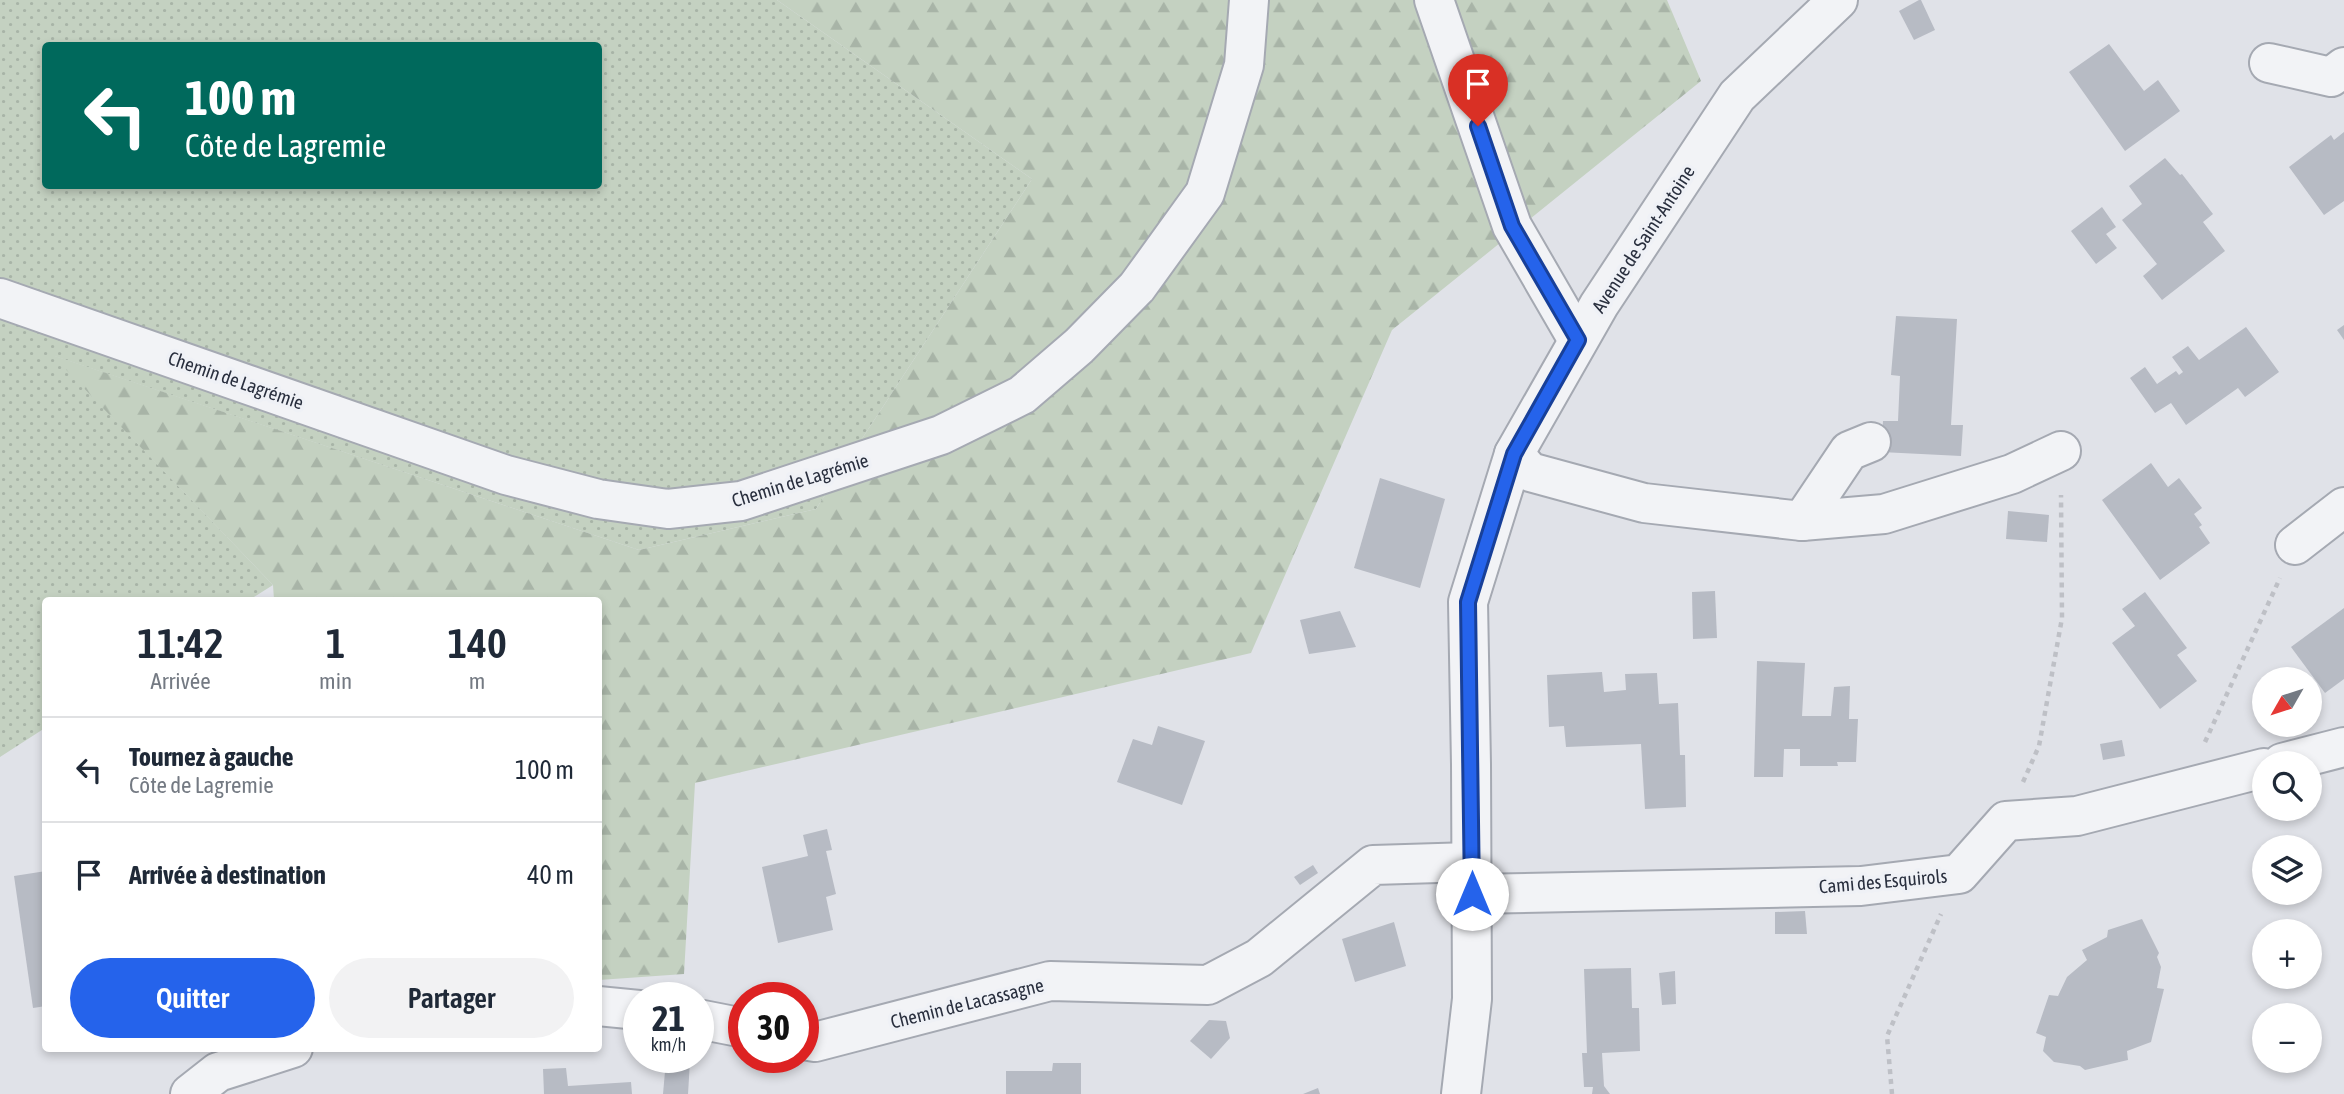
<!DOCTYPE html>
<html lang="fr">
<meta charset="utf-8">
<style>
:root{--surface:#fff;--page:#f2f2f3;--text:#1f2937;--muted:#747a83;--line:#e0e1e3;--accent:#2563eb}
body{margin:0;font-family:"Asap Condensed",sans-serif;background:var(--page);color:var(--text);height:100vh;display:flex;flex-direction:column;font-size:26px;white-space:nowrap}
*{box-sizing:border-box;margin:0}
p{font-size:23px;color:var(--muted)}
.icon{flex:none;width:38px;height:38px;fill:none;stroke:currentColor;stroke-width:2;stroke-linecap:round;stroke-linejoin:round}
.map{position:relative;flex:1;overflow:hidden}
.sheet{position:absolute;left:42px;top:597px;width:560px;height:455px;display:flex;flex-direction:column;background:var(--surface);border-radius:7px;box-shadow:0 4px 10px #0003}
.sheet>*{flex:none}
.guide{position:absolute;left:42px;top:42px;width:560px;height:147px;border-radius:7px;box-shadow:0 4px 10px #0003;background:#00695c;color:#fff;overflow:hidden}
.needle{width:46px;rotate:231deg}
.fabs{position:absolute;left:2252px;top:667px;display:grid;gap:14px}
.fabs a{display:grid;place-items:center;width:70px;height:70px;border-radius:50%;background:var(--surface);box-shadow:0 4px 10px #0003;font-size:35px}
.speed{position:absolute;left:623px;top:982px;display:flex;gap:14px;font-size:35px;font-weight:700;text-align:center}
.speed>*{display:grid;place-content:center;width:91px;height:91px;border-radius:50%;background:var(--surface);box-shadow:0 4px 10px #0003;line-height:1}
.speed small{font-size:18px;font-weight:400}
.speed .limit{border:10px solid #d22;background:#fff;color:#111}
.pin{position:absolute;display:grid;place-items:center;width:60px;height:60px;color:#fff;margin:-72px -30px;border-radius:50% 50% 50% 0;rotate:-45deg;box-shadow:0 0 7px #0007}
.pin .icon{rotate:45deg}
.me{position:absolute;width:77px;margin:-38px;rotate:0deg;stroke-linejoin:round;filter:drop-shadow(0 0 5px #0008)}
.turn{display:flex;align-items:center;gap:24px;height:147px;padding:0 28px;font-size:32px}
.turn .icon{width:91px;height:91px;stroke-width:2.5}
.turn b{display:block;font-size:49px;line-height:60px}
.eta{display:flex;justify-content:space-evenly;align-items:center;height:119px;text-align:center}
.eta b{font-size:42px;font-weight:600;line-height:49px}
.primary-button{display:flex;gap:14px;margin-top:auto;padding:14px 28px}
.primary-button a{flex:1;height:80px;border-radius:42px;background:var(--accent);color:#fff;font-size:28px;font-weight:600;line-height:80px;text-align:center}
.primary-button a+a{background:var(--page);color:var(--text)}
ul{padding:0;list-style:none}
li{display:flex;align-items:center;gap:21px;height:105px;padding:0 28px;border-top:2px solid var(--line)}
li div{flex:1}
li b{display:block;font-size:26px}
li em{font-style:normal}
.map>svg:first-child{display:block}
</style>
<div class="map">
<svg width="2344" height="1094" viewBox="0 0 2344 1094">
<defs>
<pattern id="grass-dots" width="8" height="8" patternUnits="userSpaceOnUse" patternTransform="scale(1.75)"><rect width="8" height="8" fill="#c4d1c1"/><path d="M2 2h.1M6 6h.1" fill="none" stroke="#a8b4a7" stroke-width="1.8" stroke-linecap="round"/></pattern>
<pattern id="forest-firs" width="22" height="20" patternUnits="userSpaceOnUse" patternTransform="scale(1.75)"><rect width="22" height="20" fill="#c4d1c1"/><path d="M5 1l3.5 6h-7zM16 11l3.5 6h-7z" fill="#a8b4a7"/></pattern>
</defs>
<rect width="100%" height="100%" fill="#e0e2e8"/>
<path fill="url(#grass-dots)" fill-rule="evenodd" d="M0,0H777L1032,179L816,509L639,550L54,356L273,585L249,600H46L45,728L0,757ZM46,46H598V186H46Z"/>
<path fill="url(#forest-firs)" d="M777,0H1667L1701,81L1392,330L1251,653L695,783L684,974L599,980L598,600H274L273,585L52,355L639,550L816,509L1032,179Z"/>
<g fill="#b7bbc4">
<path d="M1919,0H1921L1935,30L1914,40L1899,11Z"/>
<path d="M2109,44L2144,91L2158,80L2180,111L2125,151L2069,72Z"/>
<path d="M2344,132V201L2324,215L2289,167L2331,135L2334,140Z"/>
<path d="M2165,158L2180,175L2182,174L2213,214L2203,222L2225,251L2162,300L2143,276L2157,264L2122,220L2142,204L2129,186Z"/>
<path d="M2102,207L2116,227L2106,234L2117,248L2096,264L2071,231Z"/>
<path d="M1896,316L1957,319L1951,425H1963L1961,456L1881,452L1883,421H1898L1900,376L1891,375Z"/>
<path d="M2344,325V340L2337,330Z"/>
<path d="M2246,327L2279,372L2245,397L2238,388L2186,425L2171,403L2155,413L2130,378L2145,367L2157,384L2176,371L2179,375L2183,372L2172,357L2188,346L2199,360Z"/>
<path d="M2151,463L2168,487L2179,478L2202,508L2194,514L2202,525L2199,527L2210,543L2160,580L2102,500Z"/>
<path d="M1380,478L1445,499L1420,588L1354,568Z"/>
<path d="M2008,511L2049,515L2047,542L2006,539Z"/>
<path d="M1715,591L1717,638L1693,639L1692,592Z"/>
<path d="M2145,592L2187,648L2177,655L2197,681L2160,709L2112,643L2135,626L2122,609Z"/>
<path d="M2344,608V679L2325,693L2291,647Z"/>
<path d="M1340,611L1356,647L1309,654L1300,620Z"/>
<path d="M1757,661L1805,663L1802,716H1831L1834,687L1850,686L1849,719H1858L1856,762H1837L1838,766H1800V749H1784L1783,777H1754Z"/>
<path d="M1602,672L1604,692L1626,690L1625,674L1657,673L1659,704L1678,703L1680,755H1685L1686,807L1645,809L1641,744L1566,747L1564,726L1549,727L1547,675Z"/>
<path d="M1158,726L1205,741L1182,805L1117,782L1133,739L1152,745Z"/>
<path d="M2122,740L2125,756L2103,760L2100,744Z"/>
<path d="M827,829L832,850L826,851L836,894L826,897L833,930L778,943L762,867L808,856L803,835Z"/>
<path d="M1313,865L1318,873L1300,885L1294,877Z"/>
<path d="M46,871V1006L33,1008L14,876Z"/>
<path d="M1805,911L1807,934H1775V912Z"/>
<path d="M2142,919L2159,953L2157,957L2161,967L2157,988L2164,989L2151,1042L2127,1051L2128,1060L2085,1070L2080,1066L2054,1062L2043,1051L2046,1037L2036,1033L2049,995L2058,996L2067,977L2087,960L2082,950L2107,937L2108,930Z"/>
<path d="M1394,922L1406,966L1355,982L1342,939Z"/>
<path d="M1631,968L1632,1008H1639L1640,1051L1602,1053L1604,1086L1610,1094H1592L1593,1087H1584L1582,1053H1587L1584,969Z"/>
<path d="M1675,971L1676,1004L1662,1005L1659,973Z"/>
<path d="M1209,1020L1226,1021L1230,1038L1211,1059L1190,1041Z"/>
<path d="M666,1060L690,1061L688,1094H663Z"/>
<path d="M1053,1063H1081V1094H1006V1071H1052Z"/>
<path d="M566,1068L568,1086L631,1082L632,1094H544L543,1069Z"/>
<path d="M1318,1088L1320,1094H1303Z"/>
</g>
<g fill="none" stroke-linecap="round" stroke-linejoin="round">
<g stroke="#a5a9b2" stroke-width="42">
<g id="minor">
<path d="M1434,0L1512,226L1578,340"/>
<path d="M2269,63L2331,77L2344,67"/>
<path d="M0,298L506,475L598,499L668,509L741,501L941,435L1022,395L1079,346L1137,287L1205,193L1244,65L1249,0"/>
<path d="M1514,454L1530,472L1644,503L1802,521L1849,451L1871,442"/>
<path d="M1802,521L1884,514L2012,474L2061,451"/>
<path d="M2295,545L2344,507"/>
<path d="M2282,763L2344,747"/>
<path d="M1472,894L1861,886L1959,874L2006,821L2077,816L2264,768"/>
<path d="M598,1006L639,1010"/>
<path d="M698,1019L744,1028"/>
<path d="M803,1040L815,1042L1050,981L1208,985L1259,958L1373,865L1471,862"/>
<path d="M190,1094L218,1072L293,1048"/>
<path d="M1461,1094L1472,999L1471,764L1468,602L1514,454L1599,305L1737,96L1838,0"/>
</g>
</g>
<g stroke="#bec0c6" stroke-width="4.5" stroke-dasharray="5 5" stroke-linecap="butt">
<path d="M2205,742L2280,578"/>
<path d="M2023,782L2039,746L2062,618L2061,495"/>
<path d="M1892,1094L1887,1036L1941,914"/>
</g>
<use href="#minor" stroke="#f2f3f6" stroke-width="38"/>
</g>
<g fill="none" stroke-linecap="round" stroke-linejoin="round">
<g stroke="#184099" stroke-width="18">
<path id="route" d="M1472,894L1468,602L1514,454L1578,340L1512,226L1478,126"/>
</g>
<use href="#route" stroke="#2563eb" stroke-width="12"/>
</g>
<g text-anchor="middle" dominant-baseline="central" stroke-width="7" stroke-linejoin="round" paint-order="stroke">
<g font-size="19" fill="#292f3e" stroke="#eff1f6">
<text transform="translate(1643 239) rotate(-57)">Avenue de Saint-Antoine</text>
<text transform="translate(236 380) rotate(19)">Chemin de Lagrémie</text>
<text transform="translate(800 480) rotate(-17)">Chemin de Lagrémie</text>
<text transform="translate(1883 881) rotate(-5)">Cami des Esquirols</text>
<text transform="translate(967 1003) rotate(-14)">Chemin de Lacassagne</text>
</g>
</g>
</svg>
<div class="fabs">
<a><svg class="needle" viewBox="-14 -14 28 28"><path d="M0-13l5 13h-10z" fill="#e53935"/><path d="M0 13l5-13h-10z" fill="#747a83"/></svg></a>
<a><svg class="icon" aria-label="search" viewBox="0 0 24 24"><circle cx="10" cy="10" r="6"/><path d="M15 15l6 6"/></svg></a>
<a><svg class="icon" aria-label="layers" viewBox="0 0 24 24"><path d="M12 4l9 5-9 5-9-5zM3 14l9 5 9-5"/></svg></a>
<a>+</a>
<a>−</a>
</div>
<div class="speed"><div>21<small>km/h</small></div><div class="limit">30</div></div>
<div class="pin" style="left:1478px;top:126px;background:#d93025"><svg class="icon" aria-label="arrive" viewBox="0 0 24 24"><path d="M6 21V4h12l-3 4 3 4H6"/></svg></div>
<svg class="me" style="left:1472px;top:894px" viewBox="-20 -20 40 40"><circle r="19" fill="#fff"/><path d="M0-13L10 11 0 6-10 11z" fill="#2563eb"/></svg>
<div class="guide">
<div class="turn"><svg class="icon" aria-label="left" viewBox="0 0 24 24"><path d="M17 20v-9H6M10 6l-5 5 5 5"/></svg><div><b>100 m</b>Côte de Lagremie</div></div>
</div>
<section class="sheet">
<div class="eta">
<div><b>11:42</b><p>Arrivée</p></div>
<div><b>1</b><p>min</p></div>
<div><b>140</b><p>m</p></div>
</div>
<ul>
<li><svg class="icon" aria-label="left" viewBox="0 0 24 24"><path d="M17 20v-9H6M10 6l-5 5 5 5"/></svg><div><b>Tournez à gauche</b><p>Côte de Lagremie</p></div><em>100 m</em></li>
<li><svg class="icon" aria-label="arrive" viewBox="0 0 24 24"><path d="M6 21V4h12l-3 4 3 4H6"/></svg><div><b>Arrivée à destination</b></div><em>40 m</em></li>
</ul>
<div class="primary-button"><a>Quitter</a><a>Partager</a></div>
</section>
</div>
